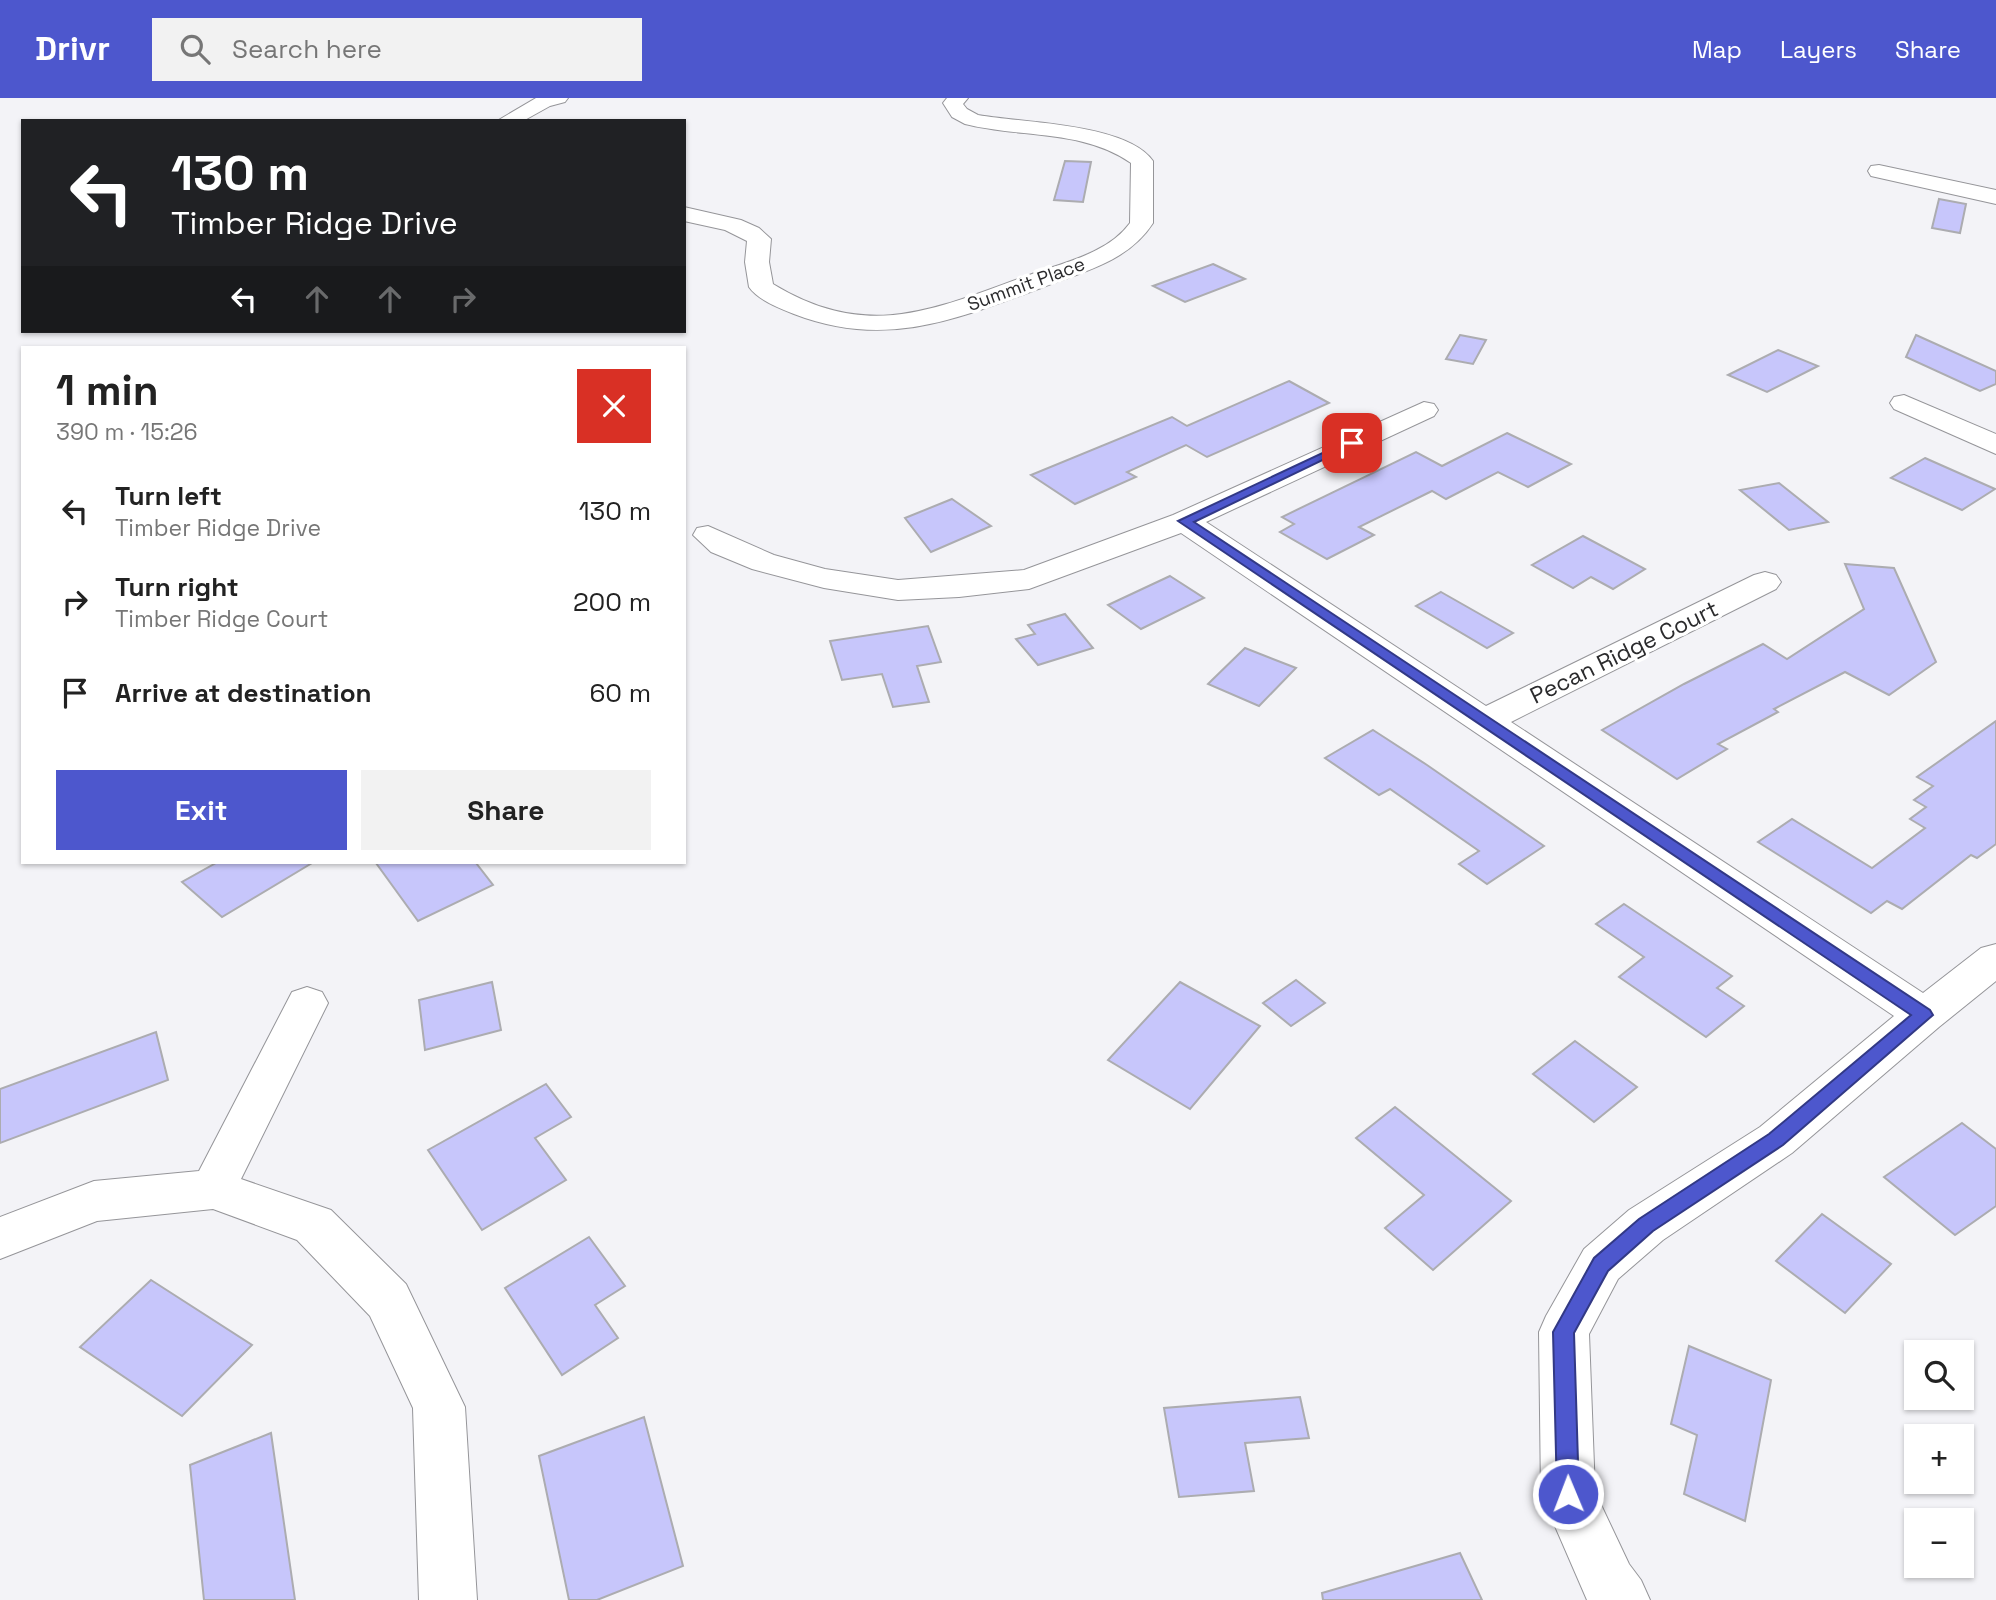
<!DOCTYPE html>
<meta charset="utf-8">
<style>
:root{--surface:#fff;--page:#f2f2f2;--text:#222;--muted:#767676;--accent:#4d57cd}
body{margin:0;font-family:"Space Grotesk",sans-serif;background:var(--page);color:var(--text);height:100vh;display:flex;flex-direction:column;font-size:26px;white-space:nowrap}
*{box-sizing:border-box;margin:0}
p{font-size:23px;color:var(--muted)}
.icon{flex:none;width:38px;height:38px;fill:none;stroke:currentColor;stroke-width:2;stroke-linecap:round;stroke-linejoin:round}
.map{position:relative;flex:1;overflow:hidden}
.panel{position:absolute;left:21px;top:248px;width:665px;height:518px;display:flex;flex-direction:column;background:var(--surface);border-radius:0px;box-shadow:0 2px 5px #0004}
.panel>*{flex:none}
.hud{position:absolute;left:21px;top:21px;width:665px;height:214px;border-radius:0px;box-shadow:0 2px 5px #0004;background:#202124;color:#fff;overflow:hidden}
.fabs{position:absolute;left:1904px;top:1242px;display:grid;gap:14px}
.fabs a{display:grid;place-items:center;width:70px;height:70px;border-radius:0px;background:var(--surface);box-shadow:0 2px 5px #0004;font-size:35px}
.pin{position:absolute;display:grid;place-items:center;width:60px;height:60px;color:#fff;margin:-30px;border-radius:14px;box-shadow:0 4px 10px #0006}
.me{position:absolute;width:77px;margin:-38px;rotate:359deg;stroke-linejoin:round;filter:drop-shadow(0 0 5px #0008)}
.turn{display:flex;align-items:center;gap:24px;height:147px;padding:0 35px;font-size:32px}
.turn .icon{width:91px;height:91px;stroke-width:2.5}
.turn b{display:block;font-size:49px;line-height:60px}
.lanes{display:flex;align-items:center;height:66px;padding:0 35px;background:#0003;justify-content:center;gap:35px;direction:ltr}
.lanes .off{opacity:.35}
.round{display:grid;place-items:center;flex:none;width:74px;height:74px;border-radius:0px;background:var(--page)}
.summary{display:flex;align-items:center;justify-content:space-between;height:119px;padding:0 35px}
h1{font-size:42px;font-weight:600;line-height:52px}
.button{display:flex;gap:14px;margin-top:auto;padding:14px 35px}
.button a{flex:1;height:80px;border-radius:0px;background:var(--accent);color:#fff;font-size:28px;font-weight:600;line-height:80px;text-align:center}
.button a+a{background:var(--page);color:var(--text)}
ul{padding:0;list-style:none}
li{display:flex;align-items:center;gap:21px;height:91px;padding:0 35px}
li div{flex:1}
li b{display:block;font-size:26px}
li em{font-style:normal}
header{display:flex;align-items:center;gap:42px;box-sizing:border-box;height:98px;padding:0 35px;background:var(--accent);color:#fff}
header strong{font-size:33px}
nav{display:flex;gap:38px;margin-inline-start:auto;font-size:24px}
.search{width:490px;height:63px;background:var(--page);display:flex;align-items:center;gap:18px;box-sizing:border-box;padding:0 24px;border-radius:0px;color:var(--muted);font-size:26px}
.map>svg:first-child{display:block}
</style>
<header>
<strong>Drivr</strong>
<div class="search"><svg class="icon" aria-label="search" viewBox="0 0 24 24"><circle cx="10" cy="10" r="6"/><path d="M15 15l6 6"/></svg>Search here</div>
<nav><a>Map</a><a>Layers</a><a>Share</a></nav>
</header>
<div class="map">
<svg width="1996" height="1502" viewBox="0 0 1996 1502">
<rect width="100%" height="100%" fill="#f3f3f7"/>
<g fill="#c7c6fb" stroke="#acacb0" stroke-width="2">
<path d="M1065,63L1091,64L1083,104L1054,102Z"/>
<path d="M1939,101L1966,106L1960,135L1932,130Z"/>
<path d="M1213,166L1245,181L1185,204L1153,188Z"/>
<path d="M1460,237L1486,242L1473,266L1446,261Z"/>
<path d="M1916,237L1996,273V286L1980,293L1906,259Z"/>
<path d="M1778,252L1818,268L1767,294L1728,277Z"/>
<path d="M1289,283L1329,305L1207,359L1186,347L1127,374L1136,379L1075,406L1031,377L1172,319L1187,328Z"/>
<path d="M1507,335L1571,366L1528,389L1498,374L1446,401L1432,393L1359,429L1374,437L1327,461L1280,434L1294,426L1282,419L1416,354L1442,368Z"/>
<path d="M1925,360L1995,391L1962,412L1891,380Z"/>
<path d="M1779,385L1828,424L1789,432L1740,392Z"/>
<path d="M952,401L991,428L931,454L905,420Z"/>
<path d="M1583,438L1645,471L1613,491L1591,479L1573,490L1532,467Z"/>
<path d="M1845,466L1894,470L1936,564L1889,597L1845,574L1774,611L1778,614L1718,646L1727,651L1677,681L1602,632L1684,586L1763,546L1787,561L1864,511Z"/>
<path d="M1170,478L1204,500L1141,531L1108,507Z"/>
<path d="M1441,494L1513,535L1487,550L1416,508Z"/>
<path d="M1065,516L1093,550L1038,567L1016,541L1035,536L1028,527Z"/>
<path d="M928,528L941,564L917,568L929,604L893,609L882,576L842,582L830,543Z"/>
<path d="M1245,550L1296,570L1259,608L1208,586Z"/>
<path d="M1996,623V746L1977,760L1971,757L1902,811L1887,803L1871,815L1758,744L1792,721L1872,770L1925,730L1910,721L1926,709L1914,702L1933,688L1917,679Z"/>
<path d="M1373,632L1427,667L1544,748L1487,786L1459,766L1479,753L1390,691L1379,697L1325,660Z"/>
<path d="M216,765H312L222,819L182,784Z"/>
<path d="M376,765H476L493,787L418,823Z"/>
<path d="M1624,806L1732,878L1717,890L1744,908L1706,939L1619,879L1644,859L1596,826Z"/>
<path d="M1296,882L1325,905L1291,928L1263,905Z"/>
<path d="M492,884L501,932L425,952L419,902Z"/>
<path d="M1180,884L1260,928L1190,1011L1108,962Z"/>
<path d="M156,934L168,982L0,1045V991Z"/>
<path d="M1575,943L1637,989L1594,1024L1533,976Z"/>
<path d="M546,986L571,1019L535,1040L566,1082L482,1132L428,1052Z"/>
<path d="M1395,1009L1511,1103L1433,1172L1385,1130L1424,1097L1356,1040Z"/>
<path d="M1962,1025L1996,1051V1108L1955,1137L1884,1079Z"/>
<path d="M1822,1116L1891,1166L1845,1215L1776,1163Z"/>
<path d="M589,1139L625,1188L595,1207L618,1240L562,1277L505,1190Z"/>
<path d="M151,1182L252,1247L182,1318L80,1249Z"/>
<path d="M1689,1248L1771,1282L1745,1423L1684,1396L1697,1337L1671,1326Z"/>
<path d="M1300,1299L1309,1340L1245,1345L1254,1393L1179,1399L1164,1310Z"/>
<path d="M644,1319L683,1468L597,1502H569L539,1358Z"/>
<path d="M271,1335L295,1502H204L190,1367Z"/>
<path d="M1460,1455L1482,1502H1323L1322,1495Z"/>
</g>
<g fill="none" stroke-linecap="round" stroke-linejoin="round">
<g stroke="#959599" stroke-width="2">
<g id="minor">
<path d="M536,0H568L565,4L550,8L523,23H497Z"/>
<path d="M947,0H968L963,6L967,11L978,17C1021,25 1127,25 1153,63V125C1128,164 1082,174 1041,190C955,222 885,251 794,216C779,210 758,202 749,189L745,164L747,143L725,132L684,123V109L741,122L759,130L771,141L769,164L773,186C870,245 936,210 1032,176C1066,164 1108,155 1130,125L1131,65C1083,31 1020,40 965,26L952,19L943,5Z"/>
<path d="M1879,67L1996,92V106L1871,78L1868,73L1871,68Z"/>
<path d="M1904,297L1996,336V356L1894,311L1890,305L1894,299Z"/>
<path d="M1424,304L1434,306L1438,312L1434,318L1206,424L1486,608L1754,477L1765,474L1776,477L1781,484L1776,491L1511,624L1923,895L1981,850L1996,846V883L1939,929L1792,1055L1663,1142L1618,1181L1589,1236L1595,1394L1629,1466L1641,1482L1650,1502H1587L1541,1396L1539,1234L1546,1218L1584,1151L1629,1112L1760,1029L1894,918L1181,435L1029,491L959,499L898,502L824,490L752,471L711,454L693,437L697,430L708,428L774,457L825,471L898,482L1024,472L1173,417Z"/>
<path d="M307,889L322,894L328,905L241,1081L331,1112L406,1186L465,1309L477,1502H419L413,1310L370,1218L297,1142L213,1111L97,1123L0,1161V1119L94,1083L199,1073L292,894Z"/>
</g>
</g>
<use href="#minor" fill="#fff" fill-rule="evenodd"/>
</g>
<path fill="#4d57cd" stroke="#323985" stroke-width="2" d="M1348,343L1358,345L1194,424L1930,912L1933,917L1783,1047L1653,1133L1608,1173L1574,1235L1579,1396L1576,1404L1568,1407L1560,1404L1557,1396L1553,1234L1594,1160L1639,1121L1769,1036L1911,917L1178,423Z"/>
<g text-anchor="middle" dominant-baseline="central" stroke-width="7" stroke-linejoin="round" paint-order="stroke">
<g font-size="19" fill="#2b2b2d" stroke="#fff">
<text transform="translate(1026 186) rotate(-20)">Summit Place</text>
</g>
<g font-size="23" fill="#2b2b2d" stroke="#fff">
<text transform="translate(1624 554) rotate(-26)">Pecan Ridge Court</text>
</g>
</g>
</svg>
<div class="fabs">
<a><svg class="icon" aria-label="search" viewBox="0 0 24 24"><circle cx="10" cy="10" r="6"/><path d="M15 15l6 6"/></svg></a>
<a>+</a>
<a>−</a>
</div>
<div class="pin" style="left:1352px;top:345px;background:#d93025"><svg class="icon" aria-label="arrive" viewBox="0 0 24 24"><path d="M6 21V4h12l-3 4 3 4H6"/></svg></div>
<svg class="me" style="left:1568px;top:1396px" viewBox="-20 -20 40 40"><circle r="17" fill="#4d57cd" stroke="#fff" stroke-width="3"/><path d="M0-11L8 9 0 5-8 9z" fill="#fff"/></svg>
<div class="hud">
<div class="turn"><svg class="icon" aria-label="left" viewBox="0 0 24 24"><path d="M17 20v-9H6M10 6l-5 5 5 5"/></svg><div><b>130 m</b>Timber Ridge Drive</div></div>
<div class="lanes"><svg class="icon" aria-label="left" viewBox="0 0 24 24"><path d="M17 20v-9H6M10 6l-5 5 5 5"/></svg><svg class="icon off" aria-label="ahead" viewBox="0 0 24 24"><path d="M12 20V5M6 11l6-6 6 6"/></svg><svg class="icon off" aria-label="ahead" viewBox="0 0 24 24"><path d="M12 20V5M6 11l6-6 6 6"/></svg><svg class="icon off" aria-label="right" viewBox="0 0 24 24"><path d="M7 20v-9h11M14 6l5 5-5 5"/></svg></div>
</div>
<section class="panel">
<div class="summary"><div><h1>1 min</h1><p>390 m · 15:26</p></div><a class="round" style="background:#d93025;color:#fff"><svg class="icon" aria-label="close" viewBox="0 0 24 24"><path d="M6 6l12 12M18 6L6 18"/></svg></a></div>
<ul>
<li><svg class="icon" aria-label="left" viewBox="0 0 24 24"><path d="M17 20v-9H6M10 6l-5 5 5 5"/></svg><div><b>Turn left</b><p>Timber Ridge Drive</p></div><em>130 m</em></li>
<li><svg class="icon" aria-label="right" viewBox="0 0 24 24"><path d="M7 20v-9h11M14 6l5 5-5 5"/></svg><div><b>Turn right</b><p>Timber Ridge Court</p></div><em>200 m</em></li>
<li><svg class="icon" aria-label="arrive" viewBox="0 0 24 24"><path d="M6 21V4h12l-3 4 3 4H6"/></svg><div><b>Arrive at destination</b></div><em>60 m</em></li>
</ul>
<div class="button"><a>Exit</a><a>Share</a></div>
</section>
</div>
